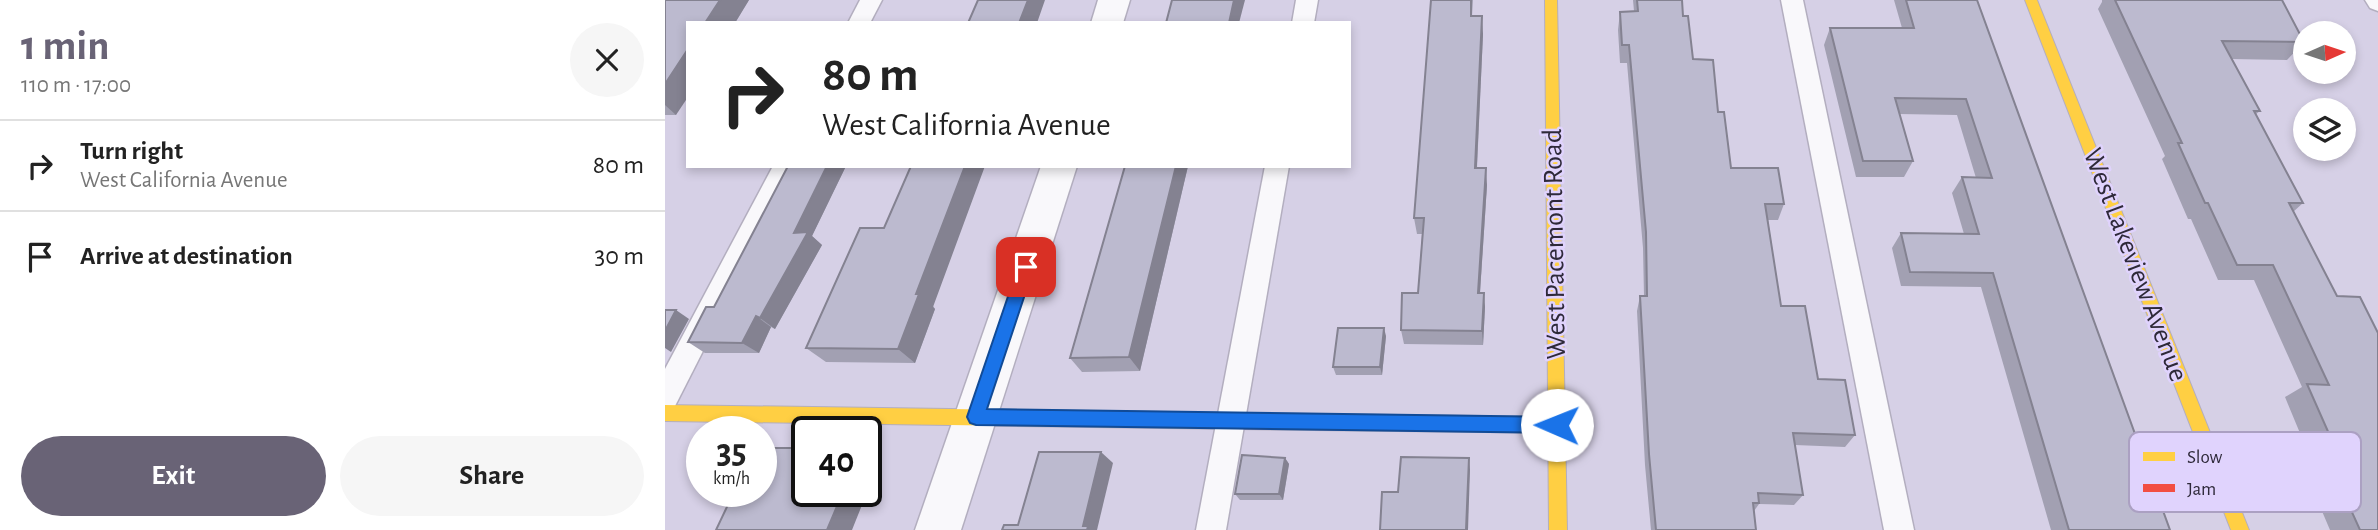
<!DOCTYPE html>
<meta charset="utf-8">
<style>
:root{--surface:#fff;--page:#f6f6f6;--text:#222;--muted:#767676;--line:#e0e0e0;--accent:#696376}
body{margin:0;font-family:"Alegreya Sans",sans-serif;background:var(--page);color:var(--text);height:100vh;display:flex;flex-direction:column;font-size:26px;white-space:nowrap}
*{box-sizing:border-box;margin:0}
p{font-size:23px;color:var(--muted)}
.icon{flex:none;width:38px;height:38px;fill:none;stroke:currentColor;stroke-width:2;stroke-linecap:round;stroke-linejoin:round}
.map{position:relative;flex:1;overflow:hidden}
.side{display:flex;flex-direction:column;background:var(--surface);width:665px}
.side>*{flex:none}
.hud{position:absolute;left:21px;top:21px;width:665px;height:147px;border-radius:0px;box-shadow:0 4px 10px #0003;background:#fff;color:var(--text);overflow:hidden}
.needle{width:46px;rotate:87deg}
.controls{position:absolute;left:1628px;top:21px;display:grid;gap:14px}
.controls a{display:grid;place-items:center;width:63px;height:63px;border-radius:50%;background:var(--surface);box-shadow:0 4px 10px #0003;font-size:35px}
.speed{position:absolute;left:21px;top:416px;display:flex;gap:14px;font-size:35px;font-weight:700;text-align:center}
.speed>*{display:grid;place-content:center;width:91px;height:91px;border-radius:50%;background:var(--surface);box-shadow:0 4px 10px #0003;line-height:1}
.speed small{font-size:18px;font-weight:400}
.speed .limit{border:4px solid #111;border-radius:10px;background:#fff;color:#111}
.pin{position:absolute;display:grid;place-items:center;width:60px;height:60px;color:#fff;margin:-30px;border-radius:14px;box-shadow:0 4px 10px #0006}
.me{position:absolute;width:77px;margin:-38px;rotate:271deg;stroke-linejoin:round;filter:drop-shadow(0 0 5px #0008)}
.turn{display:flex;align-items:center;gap:24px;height:147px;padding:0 21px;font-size:32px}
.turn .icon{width:91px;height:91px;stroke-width:2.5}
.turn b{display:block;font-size:49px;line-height:60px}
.round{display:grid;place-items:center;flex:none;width:74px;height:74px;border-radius:37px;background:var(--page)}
.headline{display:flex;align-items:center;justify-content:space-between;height:119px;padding:0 21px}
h1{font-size:42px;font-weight:700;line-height:52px;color:var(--accent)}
.button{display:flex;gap:14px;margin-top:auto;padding:14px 21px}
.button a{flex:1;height:80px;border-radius:42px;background:var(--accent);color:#fff;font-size:28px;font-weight:700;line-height:80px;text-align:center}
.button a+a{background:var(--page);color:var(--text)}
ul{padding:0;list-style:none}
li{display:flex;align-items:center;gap:21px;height:91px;padding:0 21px;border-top:2px solid var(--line)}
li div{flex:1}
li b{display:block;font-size:26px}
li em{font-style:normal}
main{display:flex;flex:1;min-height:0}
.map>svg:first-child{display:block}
</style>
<main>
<section class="side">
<div class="headline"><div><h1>1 min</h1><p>110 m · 17:00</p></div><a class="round"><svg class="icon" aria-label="close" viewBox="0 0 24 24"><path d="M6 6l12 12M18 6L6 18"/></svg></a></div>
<ul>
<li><svg class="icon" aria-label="right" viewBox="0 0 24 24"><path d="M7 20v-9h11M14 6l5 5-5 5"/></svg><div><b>Turn right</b><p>West California Avenue</p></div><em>80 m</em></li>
<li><svg class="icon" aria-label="arrive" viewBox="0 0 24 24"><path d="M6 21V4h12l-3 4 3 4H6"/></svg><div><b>Arrive at destination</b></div><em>30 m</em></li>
</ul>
<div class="button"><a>Exit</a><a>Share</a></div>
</section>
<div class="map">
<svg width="1713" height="530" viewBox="0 0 1713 530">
<rect width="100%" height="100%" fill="#d6d0e6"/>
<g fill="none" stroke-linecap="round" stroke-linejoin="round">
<g stroke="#b3aebf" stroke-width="3">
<g id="lane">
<path d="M195,0H217L205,23H183Z"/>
<path d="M631,0H653L649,23H627Z"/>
<path d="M1116,0H1138L1249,530H1219Z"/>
<path d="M1700,0H1713V11L1705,8Z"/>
<path d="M108,166H132L10,406L0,410V369Z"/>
<path d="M600,166H624L561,530H531Z"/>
</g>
</g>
<g stroke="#b3aebf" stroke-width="3">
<g id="street">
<path d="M433,0H465L458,23H426Z"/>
<path d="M376,166H412L296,530H250Z"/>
</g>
</g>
<g stroke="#b3aebf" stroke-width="2">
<g id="slow">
<path d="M880,0H892L902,530H884Z"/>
<path d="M1360,0H1372L1584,530H1566Z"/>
<path d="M0,405L572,413L578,415L581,421L578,427L572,429L0,421Z"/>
</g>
</g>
<g stroke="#b3aebf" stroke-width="2">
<path id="jam" d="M572,413L892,417L898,419L901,425L898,431L892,433L572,429L566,427L563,421L566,415Z"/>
</g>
<use href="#lane" fill="#f9f8fb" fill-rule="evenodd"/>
<use href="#street" fill="#f9f8fb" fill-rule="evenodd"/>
<use href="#slow" fill="#ffcf43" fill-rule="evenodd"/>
<use href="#jam" fill="#f24e42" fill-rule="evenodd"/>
</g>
<g fill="#a2a0b2">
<path d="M0,0H84L70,23H23L11,115H0Z"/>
<path d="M766,0H808L807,16L818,34L812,168L822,185L815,293L820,307L818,345L739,344L736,330L753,293L757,234H752L749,218Z"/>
<path d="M968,0H1017L1018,16L1028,59L1053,112L1066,168L1119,204L1113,220H1103L1116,306L1153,379L1190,435L1180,447L1130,445L1138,495L1129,505L1094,504L1089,511L1091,530H986L980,465L972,311L975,296H979L978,248L962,63H955L953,30L955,12L969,11Z"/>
<path d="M1229,0H1312L1505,530H1386L1316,287L1236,286L1227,248L1236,233L1299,234L1287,193L1297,177L1311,178L1292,115L1234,114L1248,161L1239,177H1191L1159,45L1165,28H1237Z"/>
<path d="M1437,0H1617L1639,42L1622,60L1567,59L1595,111L1591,114L1638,203L1628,212L1713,530H1665L1648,490L1657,486L1620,397L1637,387L1589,280H1553L1526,219H1523L1497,159L1500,156L1433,9L1437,2Z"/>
<path d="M123,166H181L147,236L157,245L110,329L106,327L94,353H40L23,342L49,307Z"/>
<path d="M460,166H523L475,371L417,372L405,358Z"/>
<path d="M219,228L270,309L250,363L161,362L141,348Z"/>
<path d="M721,336L717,375H671L668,367Z"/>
<path d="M620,458L624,464L618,500H575L570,494Z"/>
</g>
<g fill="#848291">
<path d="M55,0H84L70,23H40Z"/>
<path d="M363,0H380L372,23H354Z"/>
<path d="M569,0H580L574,23H564Z"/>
<path d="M817,16L818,34L811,185L810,168Z"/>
<path d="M23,49V97L11,115L0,105V84Z"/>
<path d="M162,166H181L147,236L157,245L110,329L95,318L129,233Z"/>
<path d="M300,166H320L268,307L270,309L250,363L233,349L251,294Z"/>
<path d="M511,166H523L475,371L464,357Z"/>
<path d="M821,168L822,185L814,307L813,293Z"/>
<path d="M819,293L820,307L818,345L817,331Z"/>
<path d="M11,310L24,319L6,352L0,348V331Z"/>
<path d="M91,316L106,327L94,353L77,343Z"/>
<path d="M719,328L721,336L717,375L715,367Z"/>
<path d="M201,452L215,460L187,530H162L178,492H201Z"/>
<path d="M436,452L448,463L432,530H422L418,526Z"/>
<path d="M620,458L624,464L618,500L614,494Z"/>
<path d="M804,458L805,470L803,530H801Z"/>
</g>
<g fill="#bcbacf" stroke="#848291" stroke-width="2">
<path d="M0,0H55L40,23H23V49L0,84Z"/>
<path d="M313,0H363L354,23H303Z"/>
<path d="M507,0H569L564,23H501Z"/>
<path d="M766,0H806V16H817L810,168H821L813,293H819L817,331L736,330L737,293H753L759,218H749Z"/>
<path d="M972,0H1017L1018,16H1023L1028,59L1048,60L1053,112H1059L1066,168H1113L1119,204H1100L1116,306H1140L1153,379L1180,380L1190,435L1128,433L1138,495L1093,493L1094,503H1088L1091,530H991L984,454L975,296H982L981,232L964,45H957L955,12L973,11Z"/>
<path d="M1241,0H1312L1505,530H1404L1328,273L1245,272L1236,233L1314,234L1297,177L1327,178L1301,99L1230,98L1248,161H1198L1165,28H1249Z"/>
<path d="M1450,0H1617L1639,42L1557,41L1595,111H1589L1638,203H1624L1672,296L1695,297L1713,333V530H1695L1672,479H1684L1642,384L1664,385L1608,265H1572L1543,203H1540L1513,143H1517Z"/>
<path d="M123,166H162L129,233L143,232L95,318L91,316L77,343L23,342L41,307H49Z"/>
<path d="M246,166H300L251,294H254L233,349L141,348L195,228H219Z"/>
<path d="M460,166H511L464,357L405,358Z"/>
<path d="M0,310H11L0,331Z"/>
<path d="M673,328H719L715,367H668Z"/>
<path d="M96,448H142V492H178L162,530H51L69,492H96Z"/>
<path d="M374,452H436L418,526H423L422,530H337L339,525H353Z"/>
<path d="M577,455L620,458L614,494H570Z"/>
<path d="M736,457L804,458L801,530H715L717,492H733Z"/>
</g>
<path fill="#1a73e8" stroke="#114b97" stroke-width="2" d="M361,260L369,267L322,409L892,417L899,419L901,425L899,431L892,433L311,425L305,423L302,417L353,267Z"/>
<g text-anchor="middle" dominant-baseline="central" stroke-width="5" stroke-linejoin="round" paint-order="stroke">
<g font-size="28" fill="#2e2939" stroke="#e0d3fd">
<text transform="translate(890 244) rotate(-91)">West Pacemont Road</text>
<text transform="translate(1470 265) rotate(69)">West Lakeview Avenue</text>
</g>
</g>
<rect x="1464" y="432" width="232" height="80" rx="10" fill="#e0d3fd" stroke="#aba0c2" stroke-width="2"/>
<rect x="1478" y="452" width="32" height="9" fill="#ffcf43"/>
<rect x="1478" y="484" width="32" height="8" fill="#f24e42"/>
<g font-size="19" fill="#2e2939">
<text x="1522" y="463">Slow</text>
<text x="1522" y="495">Jam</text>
</g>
</svg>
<div class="controls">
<a><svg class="needle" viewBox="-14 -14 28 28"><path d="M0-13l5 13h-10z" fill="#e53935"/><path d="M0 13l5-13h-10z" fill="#767676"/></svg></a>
<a><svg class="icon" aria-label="layers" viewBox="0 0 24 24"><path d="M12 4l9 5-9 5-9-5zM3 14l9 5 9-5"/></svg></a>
</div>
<div class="speed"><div>35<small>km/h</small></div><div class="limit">40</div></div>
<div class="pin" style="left:361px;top:267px;background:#d93025"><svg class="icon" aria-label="arrive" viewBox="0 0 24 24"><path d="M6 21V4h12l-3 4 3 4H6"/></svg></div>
<svg class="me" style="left:892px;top:425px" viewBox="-20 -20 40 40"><circle r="19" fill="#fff"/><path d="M0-13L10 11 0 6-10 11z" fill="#1a73e8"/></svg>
<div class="hud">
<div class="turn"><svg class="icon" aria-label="right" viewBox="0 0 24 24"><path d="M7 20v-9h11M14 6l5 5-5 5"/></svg><div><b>80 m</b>West California Avenue</div></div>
</div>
</div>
</main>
